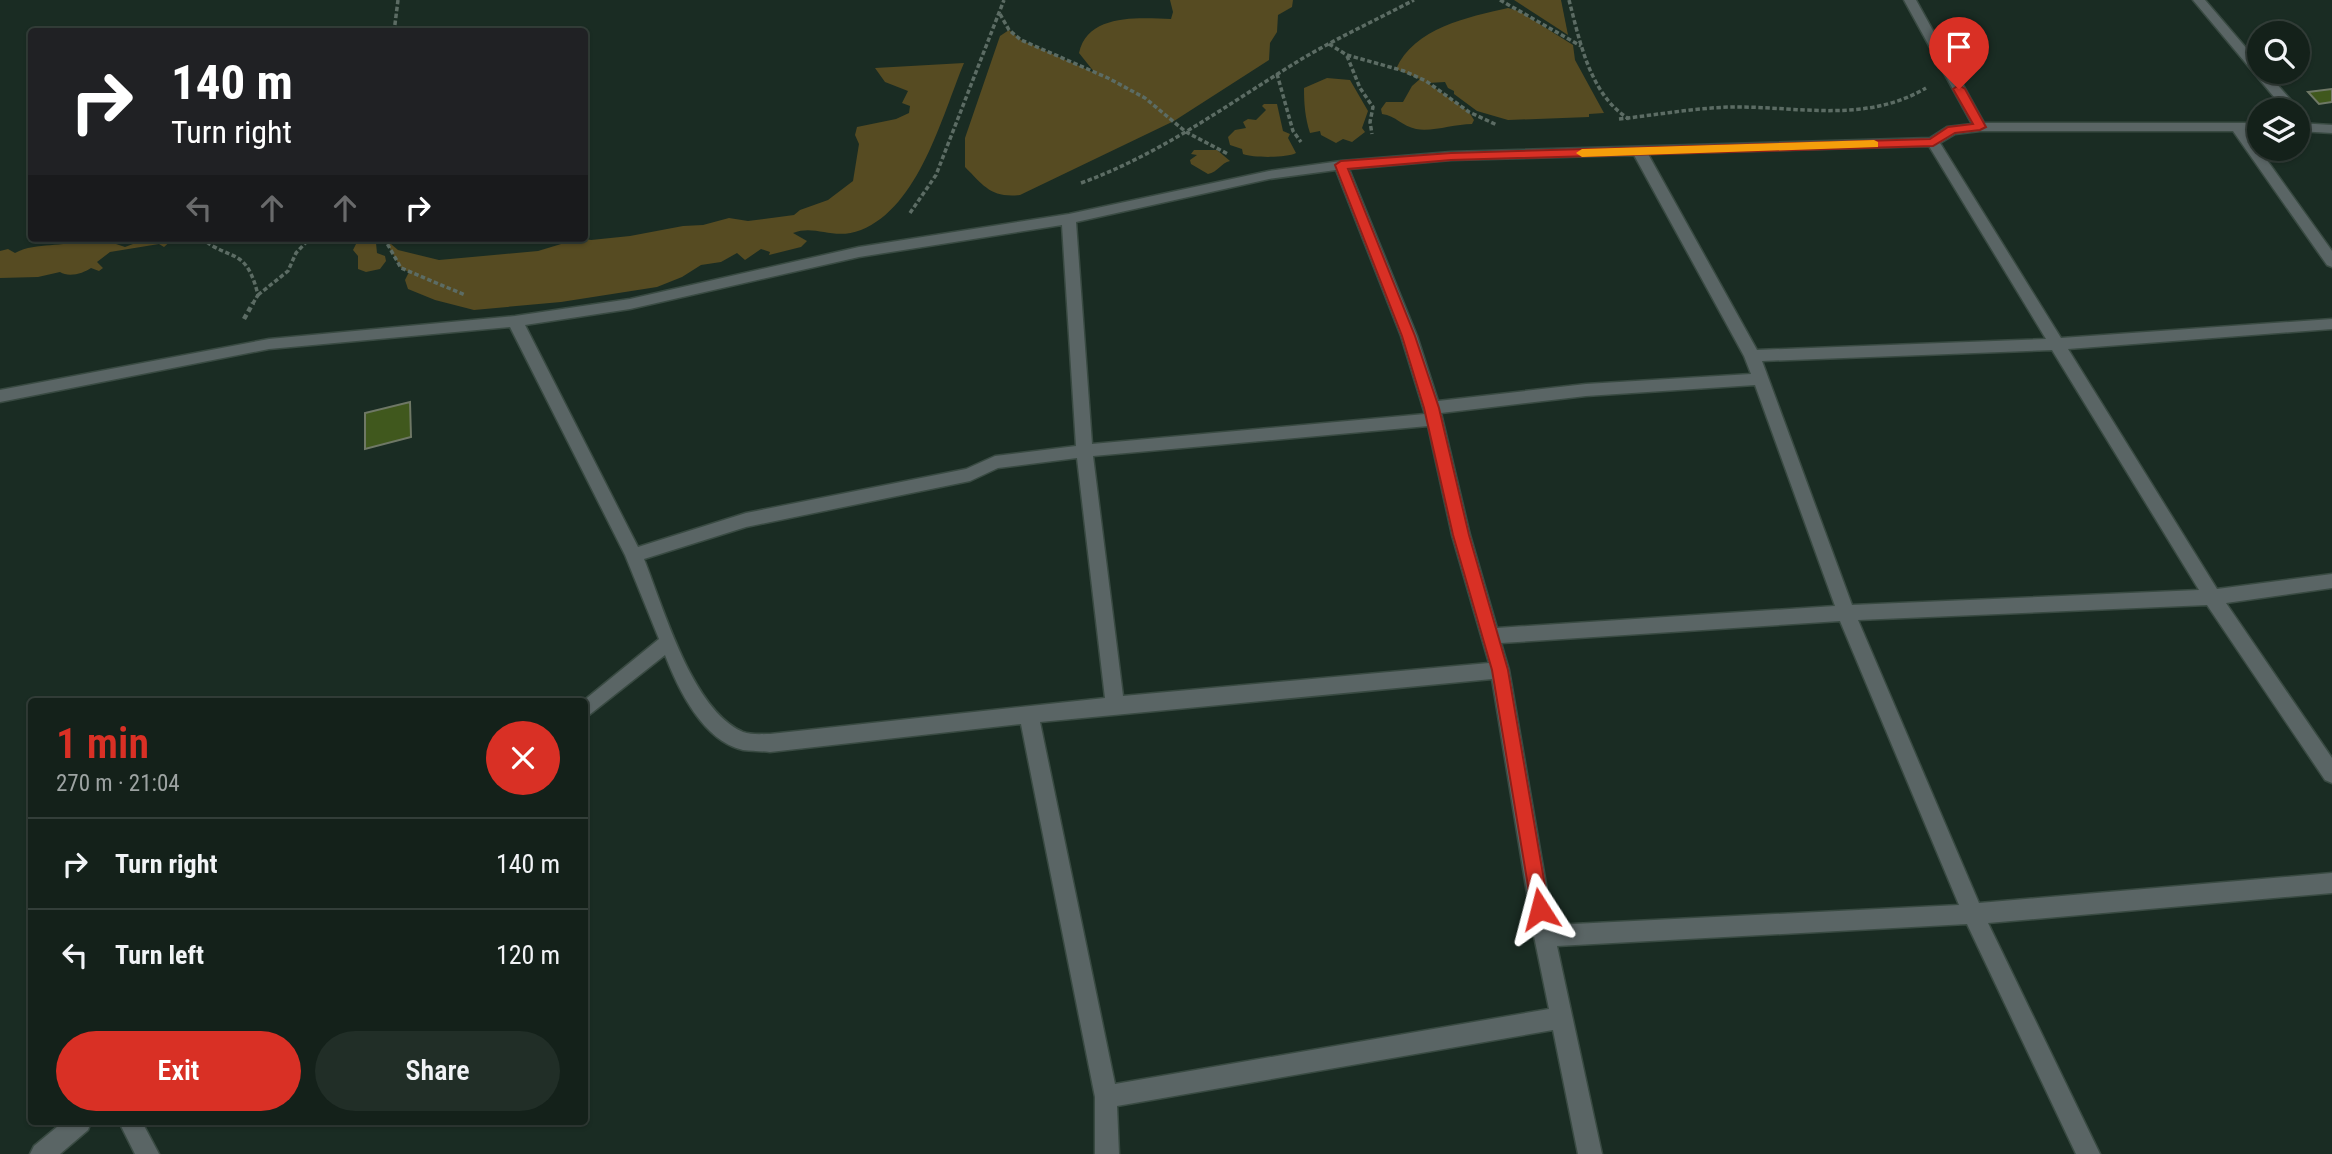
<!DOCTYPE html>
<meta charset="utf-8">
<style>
:root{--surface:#14211a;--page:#212e27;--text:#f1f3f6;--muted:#9da3a2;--line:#333e39;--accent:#d93025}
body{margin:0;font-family:"Roboto Condensed",sans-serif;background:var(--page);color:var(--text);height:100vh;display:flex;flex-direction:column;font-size:26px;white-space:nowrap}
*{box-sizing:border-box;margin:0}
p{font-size:23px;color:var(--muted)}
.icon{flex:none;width:38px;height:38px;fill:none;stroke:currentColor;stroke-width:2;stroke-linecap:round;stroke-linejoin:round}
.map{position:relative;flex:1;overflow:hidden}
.panel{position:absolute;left:28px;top:698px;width:560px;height:427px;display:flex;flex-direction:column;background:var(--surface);border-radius:7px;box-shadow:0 2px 5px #0004,0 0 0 2px var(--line)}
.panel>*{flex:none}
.banner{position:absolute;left:28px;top:28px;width:560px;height:214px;border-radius:7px;box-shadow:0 2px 5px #0004,0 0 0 2px var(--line);background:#202124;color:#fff;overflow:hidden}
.controls{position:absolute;left:2247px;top:21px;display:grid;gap:14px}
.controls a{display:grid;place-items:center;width:63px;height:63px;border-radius:50%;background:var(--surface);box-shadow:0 2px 5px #0004,0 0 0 2px var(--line);font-size:35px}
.pin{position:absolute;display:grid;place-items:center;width:60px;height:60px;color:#fff;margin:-72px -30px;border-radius:50% 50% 50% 0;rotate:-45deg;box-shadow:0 0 7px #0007}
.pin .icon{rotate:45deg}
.me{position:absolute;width:77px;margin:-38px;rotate:351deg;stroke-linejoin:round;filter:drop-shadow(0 0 5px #0008)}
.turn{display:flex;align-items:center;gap:24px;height:147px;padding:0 28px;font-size:32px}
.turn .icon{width:91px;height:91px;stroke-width:2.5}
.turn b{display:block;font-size:49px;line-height:60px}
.lanes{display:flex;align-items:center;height:66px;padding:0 28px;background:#0003;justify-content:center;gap:35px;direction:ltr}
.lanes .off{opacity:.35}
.round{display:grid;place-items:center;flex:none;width:74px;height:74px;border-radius:37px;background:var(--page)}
.overview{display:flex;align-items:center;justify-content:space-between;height:119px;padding:0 28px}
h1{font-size:42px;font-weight:600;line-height:52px;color:var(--accent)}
.button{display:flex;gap:14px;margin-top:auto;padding:14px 28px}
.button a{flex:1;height:80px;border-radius:42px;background:var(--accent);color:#fff;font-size:28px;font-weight:600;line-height:80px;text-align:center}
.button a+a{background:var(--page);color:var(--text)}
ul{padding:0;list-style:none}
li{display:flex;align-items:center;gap:21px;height:91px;padding:0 28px;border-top:2px solid var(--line)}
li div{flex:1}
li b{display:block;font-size:26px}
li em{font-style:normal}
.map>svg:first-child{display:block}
</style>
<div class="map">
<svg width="2332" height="1154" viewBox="0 0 2332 1154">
<rect width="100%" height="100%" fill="#1a2c23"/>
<g fill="#564b22">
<path d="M1170,0H1293L1292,7L1278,15L1277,32L1270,43L1269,60L1174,121L1020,195C991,198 984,186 965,167V138L1000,36L1009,30L1021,40L1095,73L1079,53C1088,13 1139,18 1171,19L1173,12Z"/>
<path d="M1514,0H1561L1568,35Z"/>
<path d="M1508,8L1519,11L1573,45L1575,60L1604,113L1589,114V117L1508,120L1477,111L1454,94V91L1448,88L1445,82L1428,83L1469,112L1474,120L1472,124C1454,124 1433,132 1416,129C1402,126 1396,116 1382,114L1381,109L1386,102H1403L1412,86L1420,79L1396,69C1414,28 1468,17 1508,8Z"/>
<path d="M964,63C942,116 919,207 861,230C833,241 816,224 793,233L807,241L801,247L769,255L770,252L761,249L745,260L737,253L721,262L701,265L682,277L657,287L561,302L474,310L435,300L408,289L405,280L409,272L401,268L384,238L398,250L439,260L538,251L581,238L591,240L630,236L683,226L703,225L729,218L748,221L794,215L800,210L828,200L853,181L859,144L855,135L857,127L896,119L909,113L910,106L902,103L908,91L885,82L875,68Z"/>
<path d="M1327,78L1350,80L1368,111L1362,128L1365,132L1352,142L1343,139L1336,143L1321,135L1320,131L1310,133C1305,117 1304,104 1304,88Z"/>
<path d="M1264,104H1277L1283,131L1290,134L1288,138L1296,153C1286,158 1254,158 1243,154L1242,149L1230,145L1228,137L1235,130L1246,128L1243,122L1248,119L1256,120L1266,110L1262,106Z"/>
<path d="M1194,150H1217L1230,161C1221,163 1218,172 1208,174L1191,164L1190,160L1197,155L1191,154Z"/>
<path d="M85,238H117L113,243L125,247L133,244L136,238H171L172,240L164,247L159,244L110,252L97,262L103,268L99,271L91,268C84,273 69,278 60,272L38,277L0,278V251L8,249L15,253C38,241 62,249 85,238Z"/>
<path d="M359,238H368L376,243L377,253L385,256L386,261L380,269L366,272L358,269V256L353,250Z"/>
</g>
<g fill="#40581d" stroke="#6f7866" stroke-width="2">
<path d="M2332,89V102L2319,104L2308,92Z"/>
<path d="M410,402L411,437L365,449V413Z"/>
</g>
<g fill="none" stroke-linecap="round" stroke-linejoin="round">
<g stroke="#394a42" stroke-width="3">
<g id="minor">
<path d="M1904,0H1916L1984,123H2259V131H2246L2332,251V267L2327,265L2233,131H1980L1955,134L1940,143L2061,338L2332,319V329L2068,349L2217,589L2332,574V588L2226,603L2332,758V783L2325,780L2207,605L1858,620L1979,903L2332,873V893L1988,923L2100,1154H2076L1967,924L1557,946L1602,1154H1578L1553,1030L1117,1106L1119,1154H1095V1097L1021,724L770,752C761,751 751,751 743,750C703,741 678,689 665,655L584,719V702H582L659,639L625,555L510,327L269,349L0,402V390L269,339L515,316L630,299L859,247L1069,214L1269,171L1341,161L1451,152L1930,138L1947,127L1972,124ZM1929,146L2046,339L1757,350L1648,154ZM1634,155L1744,356L1751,374L1586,384L1438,401L1417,336L1349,169L1451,160ZM1336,170L1401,336L1425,414L1092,444L1076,222L1269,179ZM1062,225L1076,446L995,456L966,469L746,513L638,547L525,325L630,309L859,257ZM2052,350L2199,590L1852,605L1762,361ZM1755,385L1835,606L1497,628L1470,535L1441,413L1586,396ZM1428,426L1452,535L1489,663L1123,696L1093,456ZM1077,458L1105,698L770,734C762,734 751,735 743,732C692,710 664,609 644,559L746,527L970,481L998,468ZM1840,621L1959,905L1553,925L1509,670L1501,643ZM1492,679L1534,936L1549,1009L1115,1084L1040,722Z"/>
<path d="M2193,0H2205L2259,63V72H2266L2297,107L2298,110V111L2285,110Z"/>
<path d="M2298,123L2332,125V133L2298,131Z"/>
<path d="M63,1122H91L88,1130L60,1154H30L34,1146Z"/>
<path d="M119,1122H142L159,1154H135Z"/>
</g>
</g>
<g stroke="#5c6c64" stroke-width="3.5" stroke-dasharray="4.5 2.5" stroke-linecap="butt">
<path d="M1500,0L1581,46"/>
<path d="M1569,0C1580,42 1590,95 1629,119"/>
<path d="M1000,14L1009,30L1021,40L1108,78L1145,98L1186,132L1228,154"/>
<path d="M394,32L398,0"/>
<path d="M1329,44L1347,55L1404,71L1426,81L1469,112L1497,125"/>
<path d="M1347,56L1360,88L1373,107L1370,122L1372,134"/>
<path d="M1277,74L1293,131L1301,142"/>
<path d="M1619,119C1656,115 1694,108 1731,107C1798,106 1865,124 1926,88"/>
<path d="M1081,183C1161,154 1228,104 1300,60C1337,38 1376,20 1414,0"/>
<path d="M910,213L936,175L1004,0"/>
<path d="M201,238C231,262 246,246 258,295L252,305"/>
<path d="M384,238L401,268L465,295"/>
<path d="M258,295L288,271L296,253L310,238"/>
</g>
<path stroke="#5c6c64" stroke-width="4.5" stroke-dasharray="5 3.5" stroke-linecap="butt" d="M244,319L253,303"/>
<use href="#minor" fill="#5a6565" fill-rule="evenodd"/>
</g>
<path fill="#d93025" stroke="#8d1f18" stroke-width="2" d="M1959,85L1965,89L1986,127L1980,130L1955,133L1933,146L1451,160L1348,169L1415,336L1439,408L1469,535L1508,670L1549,909L1546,916L1540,919L1533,916L1492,670L1453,535L1424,408L1402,336L1335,165L1341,161L1451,153L1930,139L1948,127L1973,124L1953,89Z"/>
<path fill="#f59e0b" d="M1874,140L1878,142V147L1582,157L1576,153L1582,149Z"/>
</svg>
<div class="controls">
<a><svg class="icon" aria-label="search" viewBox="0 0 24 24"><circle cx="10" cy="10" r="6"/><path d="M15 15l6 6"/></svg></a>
<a><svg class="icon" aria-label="layers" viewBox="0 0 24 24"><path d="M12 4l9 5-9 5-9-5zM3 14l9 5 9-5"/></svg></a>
</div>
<div class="pin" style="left:1959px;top:89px;background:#d93025"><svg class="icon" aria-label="arrive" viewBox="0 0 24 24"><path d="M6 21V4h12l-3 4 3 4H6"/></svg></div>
<svg class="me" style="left:1540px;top:909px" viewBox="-20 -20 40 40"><path d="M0-17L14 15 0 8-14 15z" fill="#d93025" stroke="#fff" stroke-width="4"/></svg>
<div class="banner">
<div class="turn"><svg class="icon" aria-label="right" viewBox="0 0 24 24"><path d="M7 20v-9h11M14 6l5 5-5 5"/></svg><div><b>140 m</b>Turn right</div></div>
<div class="lanes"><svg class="icon off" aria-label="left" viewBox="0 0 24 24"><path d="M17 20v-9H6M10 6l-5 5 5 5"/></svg><svg class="icon off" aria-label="ahead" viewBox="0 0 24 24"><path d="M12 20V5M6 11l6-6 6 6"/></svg><svg class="icon off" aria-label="ahead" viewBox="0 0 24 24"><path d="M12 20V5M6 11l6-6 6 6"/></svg><svg class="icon" aria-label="right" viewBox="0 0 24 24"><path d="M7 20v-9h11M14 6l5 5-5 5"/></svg></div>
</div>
<section class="panel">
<div class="overview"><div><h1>1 min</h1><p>270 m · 21:04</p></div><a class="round" style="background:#d93025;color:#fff"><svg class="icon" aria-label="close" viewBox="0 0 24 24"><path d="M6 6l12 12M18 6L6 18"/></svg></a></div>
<ul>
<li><svg class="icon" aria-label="right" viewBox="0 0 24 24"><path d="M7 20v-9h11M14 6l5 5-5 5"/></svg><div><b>Turn right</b></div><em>140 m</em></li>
<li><svg class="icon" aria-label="left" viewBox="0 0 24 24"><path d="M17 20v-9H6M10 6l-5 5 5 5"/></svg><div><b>Turn left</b></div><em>120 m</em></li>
</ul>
<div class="button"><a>Exit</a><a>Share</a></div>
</section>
</div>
